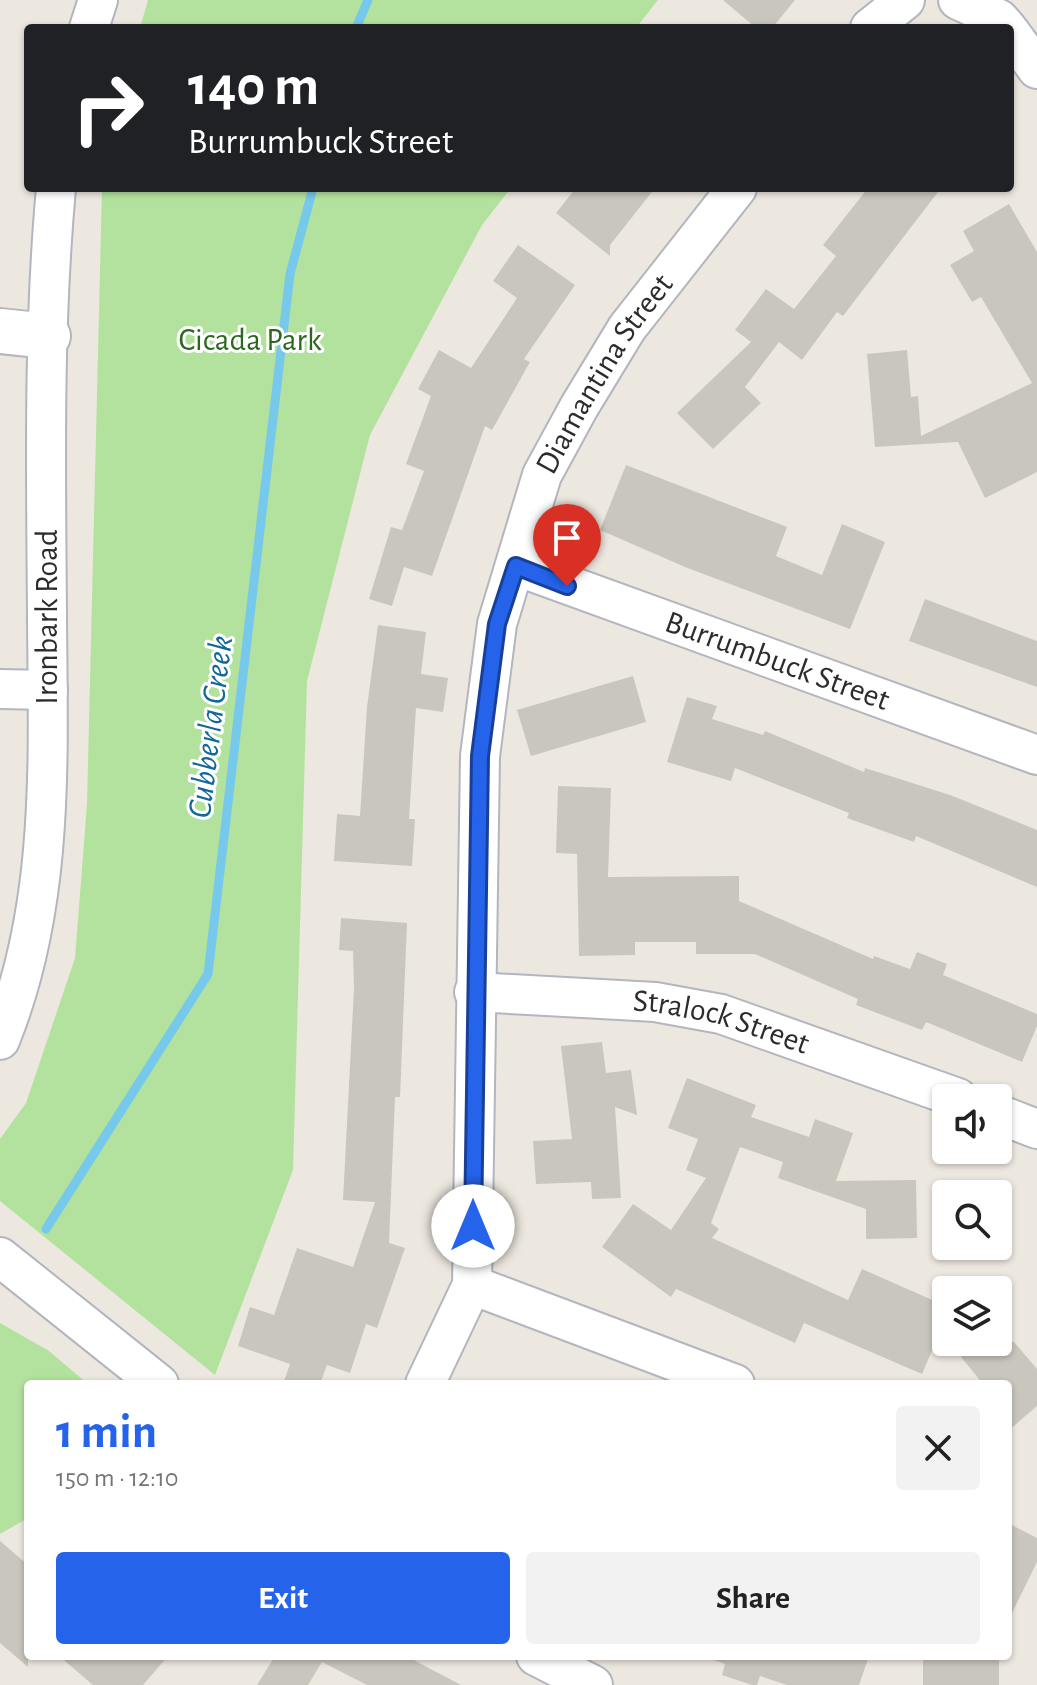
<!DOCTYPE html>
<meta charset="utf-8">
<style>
:root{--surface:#fff;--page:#f2f2f2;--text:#222;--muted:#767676;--accent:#2563eb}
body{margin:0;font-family:"Alegreya Sans",sans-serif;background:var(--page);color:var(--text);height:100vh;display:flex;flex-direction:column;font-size:30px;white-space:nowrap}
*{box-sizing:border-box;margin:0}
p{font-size:26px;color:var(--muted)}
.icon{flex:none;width:44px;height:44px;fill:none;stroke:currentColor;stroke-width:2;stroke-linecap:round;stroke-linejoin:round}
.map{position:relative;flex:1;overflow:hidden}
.side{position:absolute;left:24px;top:1380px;width:988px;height:280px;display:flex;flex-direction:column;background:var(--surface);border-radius:8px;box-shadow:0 2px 6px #0004}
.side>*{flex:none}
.guide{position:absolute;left:24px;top:24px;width:990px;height:168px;border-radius:8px;box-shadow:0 2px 6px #0004;background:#202124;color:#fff;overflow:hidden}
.tools{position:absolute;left:932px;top:1084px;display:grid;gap:16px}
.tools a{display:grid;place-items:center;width:80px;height:80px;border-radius:8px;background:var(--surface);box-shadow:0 2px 6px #0004;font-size:40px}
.pin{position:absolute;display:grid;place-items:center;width:68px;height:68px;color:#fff;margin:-82px -34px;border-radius:50% 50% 50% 0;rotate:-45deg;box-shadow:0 0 8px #0007}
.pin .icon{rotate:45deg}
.me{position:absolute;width:88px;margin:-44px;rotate:0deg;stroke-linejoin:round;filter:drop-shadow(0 0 6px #0008)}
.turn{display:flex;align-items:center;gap:28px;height:168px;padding:0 32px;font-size:36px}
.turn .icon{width:104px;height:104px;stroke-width:2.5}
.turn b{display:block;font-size:56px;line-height:68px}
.round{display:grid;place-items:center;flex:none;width:84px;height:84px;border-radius:8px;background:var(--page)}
.summary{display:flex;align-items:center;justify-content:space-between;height:136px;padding:0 32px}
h1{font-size:48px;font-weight:700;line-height:60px;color:var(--accent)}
.cta{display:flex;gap:16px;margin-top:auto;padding:16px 32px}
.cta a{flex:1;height:92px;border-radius:8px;background:var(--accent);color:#fff;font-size:32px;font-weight:700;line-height:92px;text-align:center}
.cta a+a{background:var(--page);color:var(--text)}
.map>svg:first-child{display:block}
</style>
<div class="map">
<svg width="1037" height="1685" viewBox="0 0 1037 1685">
<rect width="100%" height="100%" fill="#ede8df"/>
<g fill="#b3e29e">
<path d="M148,0H658L636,28H140Z"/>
<path d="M102,188H511L482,225L370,435L307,681L293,1170L215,1375L0,1201V1139L26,1103L75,958L87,804Z"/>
<path d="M0,1323L49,1351L88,1384H28V1518L0,1534Z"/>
</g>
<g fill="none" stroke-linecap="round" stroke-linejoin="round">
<g stroke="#76c9eb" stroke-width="9">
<path d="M356,28L368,0"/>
<path d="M46,1229L208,974L290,274L313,188"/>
</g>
</g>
<g fill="#c9c6be">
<path d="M723,0H795L772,28H756Z"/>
<path d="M576,188H655L610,245V256L556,213Z"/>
<path d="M868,188H941L843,316L837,312L802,360L779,342L745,387L761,403L713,449L677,413L751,342L735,330L766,289L794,309L836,256L823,245Z"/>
<path d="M1009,204L1037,252V472L985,498L958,442L875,447L867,354L907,350L911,397L918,396L921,436L1032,383L981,297L972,302L950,265L974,251L963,231Z"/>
<path d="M518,245L575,285L524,359L530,362L492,430L485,426L432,576L404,567L392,606L369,599L391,527L402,530L424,471L406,464L431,396L418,389L439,350L471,368L517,298L493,281Z"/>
<path d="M626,465L787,527L776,556L822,575L842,524L885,542L850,629L685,567L600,530Z"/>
<path d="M925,599L1037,641V687L909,641Z"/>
<path d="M378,625L426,632L421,674L448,678L443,712L416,708L409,819H415L412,866L334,861L337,814L360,816L367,707Z"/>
<path d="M633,676L646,722L531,756L517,710Z"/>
<path d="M687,697L717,706L712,719L763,735L765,731L864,772L865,768L950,795L1037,830V887L916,836L914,842L847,818L849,813L735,768L731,781L667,762Z"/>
<path d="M558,786L611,788L608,877L739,876V901L873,959L874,956L910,969L917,952L947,964L943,975L1037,1014V1026L1022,1062L926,1022L922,1030L856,1005L858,999L755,954H696V942H635V955L579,956L577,854L556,853Z"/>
<path d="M341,918L407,923L400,1097H395L389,1243L405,1248L377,1328L366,1324L350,1373L327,1365L320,1384H283L290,1364L238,1346L250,1307L274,1315L297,1248L353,1267L375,1202L343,1200L354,989L353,951L339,950Z"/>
<path d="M602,1042L606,1073L631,1070L637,1115L615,1107L621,1198L592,1199L591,1182L536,1184L533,1141L572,1139L561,1046Z"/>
<path d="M687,1078L756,1105L751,1117L809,1137L815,1119L853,1133L836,1181L916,1180L917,1238L866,1239V1209L778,1178L783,1162L740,1147L711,1223L719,1229L712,1238L848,1300L862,1269L946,1306V1318L922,1374L804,1323L795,1343L676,1289L671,1297L602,1247L633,1204L671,1230L706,1178L686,1170L698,1139L668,1128Z"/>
<path d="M979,1342H1014L1037,1369V1406L1008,1431V1384H983L961,1357Z"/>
<path d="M1008,1523L1037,1538V1562L1008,1621Z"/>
<path d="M0,1541L28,1565V1667L0,1643Z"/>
<path d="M59,1656H168L143,1685H93Z"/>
<path d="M275,1656H406L461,1685H367L322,1662L308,1685H257Z"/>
<path d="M715,1656H869L859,1685H787L760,1676L757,1685H752L722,1675L725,1664L714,1660Z"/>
<rect x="923" y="1656" width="76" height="29"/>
</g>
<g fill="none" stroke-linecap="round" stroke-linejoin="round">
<g stroke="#b3b5bf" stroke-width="42">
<g id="minor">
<path d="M958,0L999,19L1007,28"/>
<path d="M89,28L98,0"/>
<path d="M870,28L905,0"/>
<path d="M1010,32L1037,69"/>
<path id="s1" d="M516,566L1037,755"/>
<path d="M0,689L48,690"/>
<path id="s2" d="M474,992L655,1002L721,1014L958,1098"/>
<path d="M0,1040C55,905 48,760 47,617C46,474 43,330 56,188"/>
<path d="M998,1114L1037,1129"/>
<path d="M0,1257L159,1384"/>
<path d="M472,1285L735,1384"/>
<path id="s3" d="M425,1384L472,1285L480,756L497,624L542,475L579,407L627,328L737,188"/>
<path d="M536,1656L593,1685"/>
</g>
</g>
<g stroke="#b3b5bf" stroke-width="48">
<path id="tertiary" d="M0,331L48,336"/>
</g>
<use href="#minor" stroke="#fff" stroke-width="38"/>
<use href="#tertiary" stroke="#fff" stroke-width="44"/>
</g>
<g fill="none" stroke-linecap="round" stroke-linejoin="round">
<g stroke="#184099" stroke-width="20">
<path id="route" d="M473,1226L480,756L497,624L516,566L567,586"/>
</g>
<use href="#route" stroke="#2563eb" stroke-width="14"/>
</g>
<g text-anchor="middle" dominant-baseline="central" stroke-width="6" stroke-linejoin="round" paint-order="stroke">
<g font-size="32" fill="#2a691d" stroke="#fff">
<text x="250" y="340">Cicada Park</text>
</g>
<g font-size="32" fill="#2c2c2c" stroke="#fff">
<text stroke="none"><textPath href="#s3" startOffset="1046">Diamantina Street</textPath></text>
<text transform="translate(47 617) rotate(-90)">Ironbark Road</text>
<text stroke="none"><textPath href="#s1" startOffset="278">Burrumbuck Street</textPath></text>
<text stroke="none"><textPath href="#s2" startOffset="250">Stralock Street</textPath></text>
</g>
<g font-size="34" font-style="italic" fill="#12679b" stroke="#fff">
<text transform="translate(211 727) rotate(-83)">Cubberla Creek</text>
</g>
</g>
</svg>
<div class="tools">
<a><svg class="icon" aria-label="sound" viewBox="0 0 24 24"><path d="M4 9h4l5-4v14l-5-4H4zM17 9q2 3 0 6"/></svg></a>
<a><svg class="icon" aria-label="search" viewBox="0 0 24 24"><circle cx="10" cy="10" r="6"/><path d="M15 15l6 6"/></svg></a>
<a><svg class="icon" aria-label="layers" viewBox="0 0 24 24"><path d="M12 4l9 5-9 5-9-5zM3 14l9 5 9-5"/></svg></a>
</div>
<div class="pin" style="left:567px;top:586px;background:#d93025"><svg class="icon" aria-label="arrive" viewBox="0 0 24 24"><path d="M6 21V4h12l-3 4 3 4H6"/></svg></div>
<svg class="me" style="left:473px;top:1226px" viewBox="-20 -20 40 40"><circle r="19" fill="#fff"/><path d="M0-13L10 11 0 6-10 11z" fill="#2563eb"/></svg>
<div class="guide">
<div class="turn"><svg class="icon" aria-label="right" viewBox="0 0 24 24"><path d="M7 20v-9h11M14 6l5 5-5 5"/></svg><div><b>140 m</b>Burrumbuck Street</div></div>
</div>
<section class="side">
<div class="summary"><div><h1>1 min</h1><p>150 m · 12:10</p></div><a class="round"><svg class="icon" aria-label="close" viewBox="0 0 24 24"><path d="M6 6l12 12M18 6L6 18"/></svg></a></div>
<div class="cta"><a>Exit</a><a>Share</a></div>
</section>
</div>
